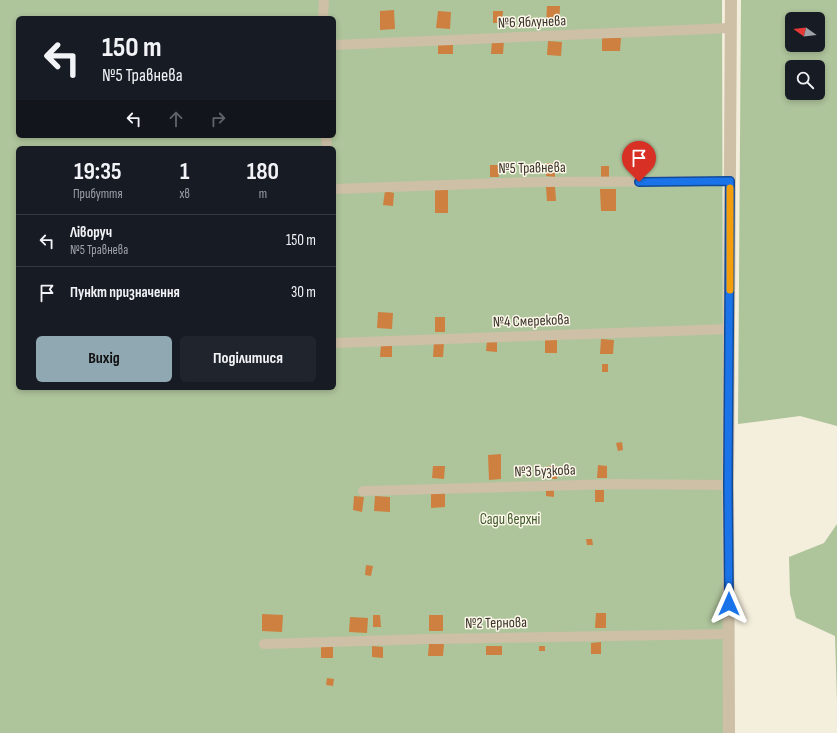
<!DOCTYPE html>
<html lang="uk">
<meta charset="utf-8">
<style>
:root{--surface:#171b24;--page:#20242c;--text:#f1f3f6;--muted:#9ea1a6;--line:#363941;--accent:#90a8b2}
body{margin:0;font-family:"Sofia Sans Condensed",sans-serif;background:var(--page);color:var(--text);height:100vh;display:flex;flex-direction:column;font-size:15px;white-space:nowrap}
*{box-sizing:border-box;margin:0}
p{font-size:13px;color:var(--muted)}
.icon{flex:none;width:22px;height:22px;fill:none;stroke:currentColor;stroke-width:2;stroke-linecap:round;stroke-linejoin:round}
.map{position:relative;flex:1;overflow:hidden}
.details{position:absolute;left:16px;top:146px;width:320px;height:244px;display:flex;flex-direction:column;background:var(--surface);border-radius:6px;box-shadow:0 2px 6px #0003}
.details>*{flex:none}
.top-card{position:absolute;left:16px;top:16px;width:320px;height:122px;border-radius:6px;box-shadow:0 2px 6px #0003;background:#171b24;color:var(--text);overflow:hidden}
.needle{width:26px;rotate:284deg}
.controls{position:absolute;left:785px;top:12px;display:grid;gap:8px}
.controls a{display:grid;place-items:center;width:40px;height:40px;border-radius:6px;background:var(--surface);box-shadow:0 2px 6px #0003;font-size:20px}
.pin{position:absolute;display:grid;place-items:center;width:34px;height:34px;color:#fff;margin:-41px -17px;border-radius:50% 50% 50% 0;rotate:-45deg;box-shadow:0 0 4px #0007}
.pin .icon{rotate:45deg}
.me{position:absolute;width:44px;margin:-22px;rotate:0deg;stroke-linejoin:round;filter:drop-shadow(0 0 3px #0008)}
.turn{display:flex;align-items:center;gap:14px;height:84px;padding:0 20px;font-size:18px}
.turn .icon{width:52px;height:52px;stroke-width:2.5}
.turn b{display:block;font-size:28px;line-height:34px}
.lanes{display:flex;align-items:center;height:38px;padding:0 20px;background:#0003;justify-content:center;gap:20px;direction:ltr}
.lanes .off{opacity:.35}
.eta{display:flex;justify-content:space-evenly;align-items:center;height:68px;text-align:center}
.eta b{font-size:24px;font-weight:700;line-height:28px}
.primary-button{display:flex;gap:8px;margin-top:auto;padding:8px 20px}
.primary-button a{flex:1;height:46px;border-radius:6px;background:var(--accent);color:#111;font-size:16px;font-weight:700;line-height:46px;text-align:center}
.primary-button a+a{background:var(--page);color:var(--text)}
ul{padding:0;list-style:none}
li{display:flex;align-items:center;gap:12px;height:52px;padding:0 20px;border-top:1px solid var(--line)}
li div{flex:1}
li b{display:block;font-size:15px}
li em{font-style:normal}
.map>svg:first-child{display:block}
</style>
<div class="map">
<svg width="837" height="733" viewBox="0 0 837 733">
<rect width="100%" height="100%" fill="#f4eedc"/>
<g fill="#aec49b" fill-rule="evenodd">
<path d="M0,0H722L724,733H0ZM18,18H334V136H18ZM18,148H334V388H18Z"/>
<path d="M741,0H837V426L800,416L738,424ZM792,19H818V45H792ZM792,67H818V93H792Z"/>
<path d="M837,524V702L835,636L796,618L790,594L789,557L824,543Z"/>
</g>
<g fill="#ce8040">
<path d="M547,6H560L559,24H546Z"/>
<path d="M394,10L395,29L380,30V11Z"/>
<path d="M438,11L451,12L450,29L436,28Z"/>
<path d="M493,11H503L502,23H493Z"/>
<path d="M602,38H621L620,51H602Z"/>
<path d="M492,40L504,41L503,54H491Z"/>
<path d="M548,41L562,42L561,56L547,55Z"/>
<rect x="438" y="42" width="15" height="12"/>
<path d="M546,163H555V177L546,176Z"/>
<path d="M490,165H498L499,177H490Z"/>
<path d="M601,166H609V178L601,177Z"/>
<path d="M555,186L556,201H547L546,187Z"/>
<path d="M600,189H616V211H601Z"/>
<rect x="435" y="190" width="13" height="23"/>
<path d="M385,191L394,193L393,206L383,205Z"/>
<path d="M378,312L393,313L392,329L377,328Z"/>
<rect x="435" y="317" width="10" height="15"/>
<rect x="545" y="339" width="12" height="14"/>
<path d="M601,339L614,340L613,354H600Z"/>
<path d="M487,340H497V352L486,351Z"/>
<path d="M434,342L444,343L443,357H433Z"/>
<path d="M381,344L392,345V357H380Z"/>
<rect x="602" y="364" width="6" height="8"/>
<path d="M622,442L623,450L618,451L616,443Z"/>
<path d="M501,454V479L489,480L488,455Z"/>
<path d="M598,465L607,466V478H597Z"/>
<path d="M433,466H445L444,479L432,478Z"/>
<rect x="547" y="466" width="10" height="13"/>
<path d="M546,489H554V497L546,496Z"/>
<rect x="595" y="490" width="9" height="12"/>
<path d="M431,493H445V507L431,508Z"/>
<path d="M354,496L364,497L362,512L353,510Z"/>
<path d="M375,496L390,497V512L374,511Z"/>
<path d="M586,539H592L593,545H587Z"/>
<path d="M366,565L373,566L371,576L365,575Z"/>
<path d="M596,613H606V628H595Z"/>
<path d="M262,614L283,615L282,632L262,631Z"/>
<path d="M373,615H380L381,627H373Z"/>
<rect x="429" y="615" width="14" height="16"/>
<path d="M350,617L368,618L367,633L349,632Z"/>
<path d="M601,642V654H591V643Z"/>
<path d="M429,644H444L443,656H428Z"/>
<rect x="321" y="646" width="12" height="12"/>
<path d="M372,646L383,647V658L372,657Z"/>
<rect x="486" y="646" width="16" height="9"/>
<rect x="539" y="646" width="6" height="5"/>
<path d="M327,678L334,679L333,686L326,685Z"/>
</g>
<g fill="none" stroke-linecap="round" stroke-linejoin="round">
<g stroke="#cdc0a7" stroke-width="10">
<path d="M323,18L324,0"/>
<path d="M334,45L730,28"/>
<path d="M326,136L327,148"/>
<path d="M334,189L532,182L730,181"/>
<path d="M334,343L730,329"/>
<path d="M363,491L615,484L728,485"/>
<path d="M264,644L428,639L729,634"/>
</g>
<path stroke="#cdc0a7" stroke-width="12" d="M729,733L728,485L731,0"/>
</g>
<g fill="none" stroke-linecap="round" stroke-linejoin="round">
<g stroke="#114b97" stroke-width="10">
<path id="route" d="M639,182L730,181L728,485L729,604"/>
</g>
<use href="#route" stroke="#1a73e8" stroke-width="7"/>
<path stroke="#f59e0b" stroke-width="7" d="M730,290V188"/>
</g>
<g text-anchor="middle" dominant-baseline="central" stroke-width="3" stroke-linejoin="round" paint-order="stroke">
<g font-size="15" fill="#393128" stroke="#fbf7e9">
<text transform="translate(532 22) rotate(-2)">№6 Яблунева</text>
<text transform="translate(532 168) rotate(-1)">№5 Травнева</text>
<text transform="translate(531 321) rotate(-2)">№4 Смерекова</text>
<text transform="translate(545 471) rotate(-2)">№3 Бузкова</text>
<text transform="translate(496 623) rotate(-1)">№2 Тернова</text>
</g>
<g font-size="15" fill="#3e592a" stroke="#fbf7e9">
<text x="510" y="519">Сади верхні</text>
</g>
</g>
</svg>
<div class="controls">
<a><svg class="needle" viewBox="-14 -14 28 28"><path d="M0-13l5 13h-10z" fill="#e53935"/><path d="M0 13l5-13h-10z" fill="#9ea1a6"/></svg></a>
<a><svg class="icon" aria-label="search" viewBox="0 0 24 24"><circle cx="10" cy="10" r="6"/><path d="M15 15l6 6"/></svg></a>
</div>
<div class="pin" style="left:639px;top:182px;background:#d93025"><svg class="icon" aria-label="arrive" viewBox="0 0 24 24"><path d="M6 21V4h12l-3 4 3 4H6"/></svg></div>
<svg class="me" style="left:729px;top:604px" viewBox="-20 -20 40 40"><path d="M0-17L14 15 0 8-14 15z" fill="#1a73e8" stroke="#fff" stroke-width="4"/></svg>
<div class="top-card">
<div class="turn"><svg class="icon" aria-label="left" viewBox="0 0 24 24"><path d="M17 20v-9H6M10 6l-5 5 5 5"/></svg><div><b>150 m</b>№5 Травнева</div></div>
<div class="lanes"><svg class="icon" aria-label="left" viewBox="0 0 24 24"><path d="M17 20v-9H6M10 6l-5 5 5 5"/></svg><svg class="icon off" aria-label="ahead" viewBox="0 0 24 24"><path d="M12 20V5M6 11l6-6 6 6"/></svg><svg class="icon off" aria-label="right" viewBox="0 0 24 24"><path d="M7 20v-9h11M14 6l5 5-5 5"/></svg></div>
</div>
<section class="details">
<div class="eta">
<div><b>19:35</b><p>Прибуття</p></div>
<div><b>1</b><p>хв</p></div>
<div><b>180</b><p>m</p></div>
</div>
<ul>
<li><svg class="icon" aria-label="left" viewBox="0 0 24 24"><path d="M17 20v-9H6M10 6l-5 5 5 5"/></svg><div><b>Ліворуч</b><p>№5 Травнева</p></div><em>150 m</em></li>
<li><svg class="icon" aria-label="arrive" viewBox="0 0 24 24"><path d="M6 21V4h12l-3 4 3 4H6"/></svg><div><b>Пункт призначення</b></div><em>30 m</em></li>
</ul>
<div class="primary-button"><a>Вихід</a><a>Поділитися</a></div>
</section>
</div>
